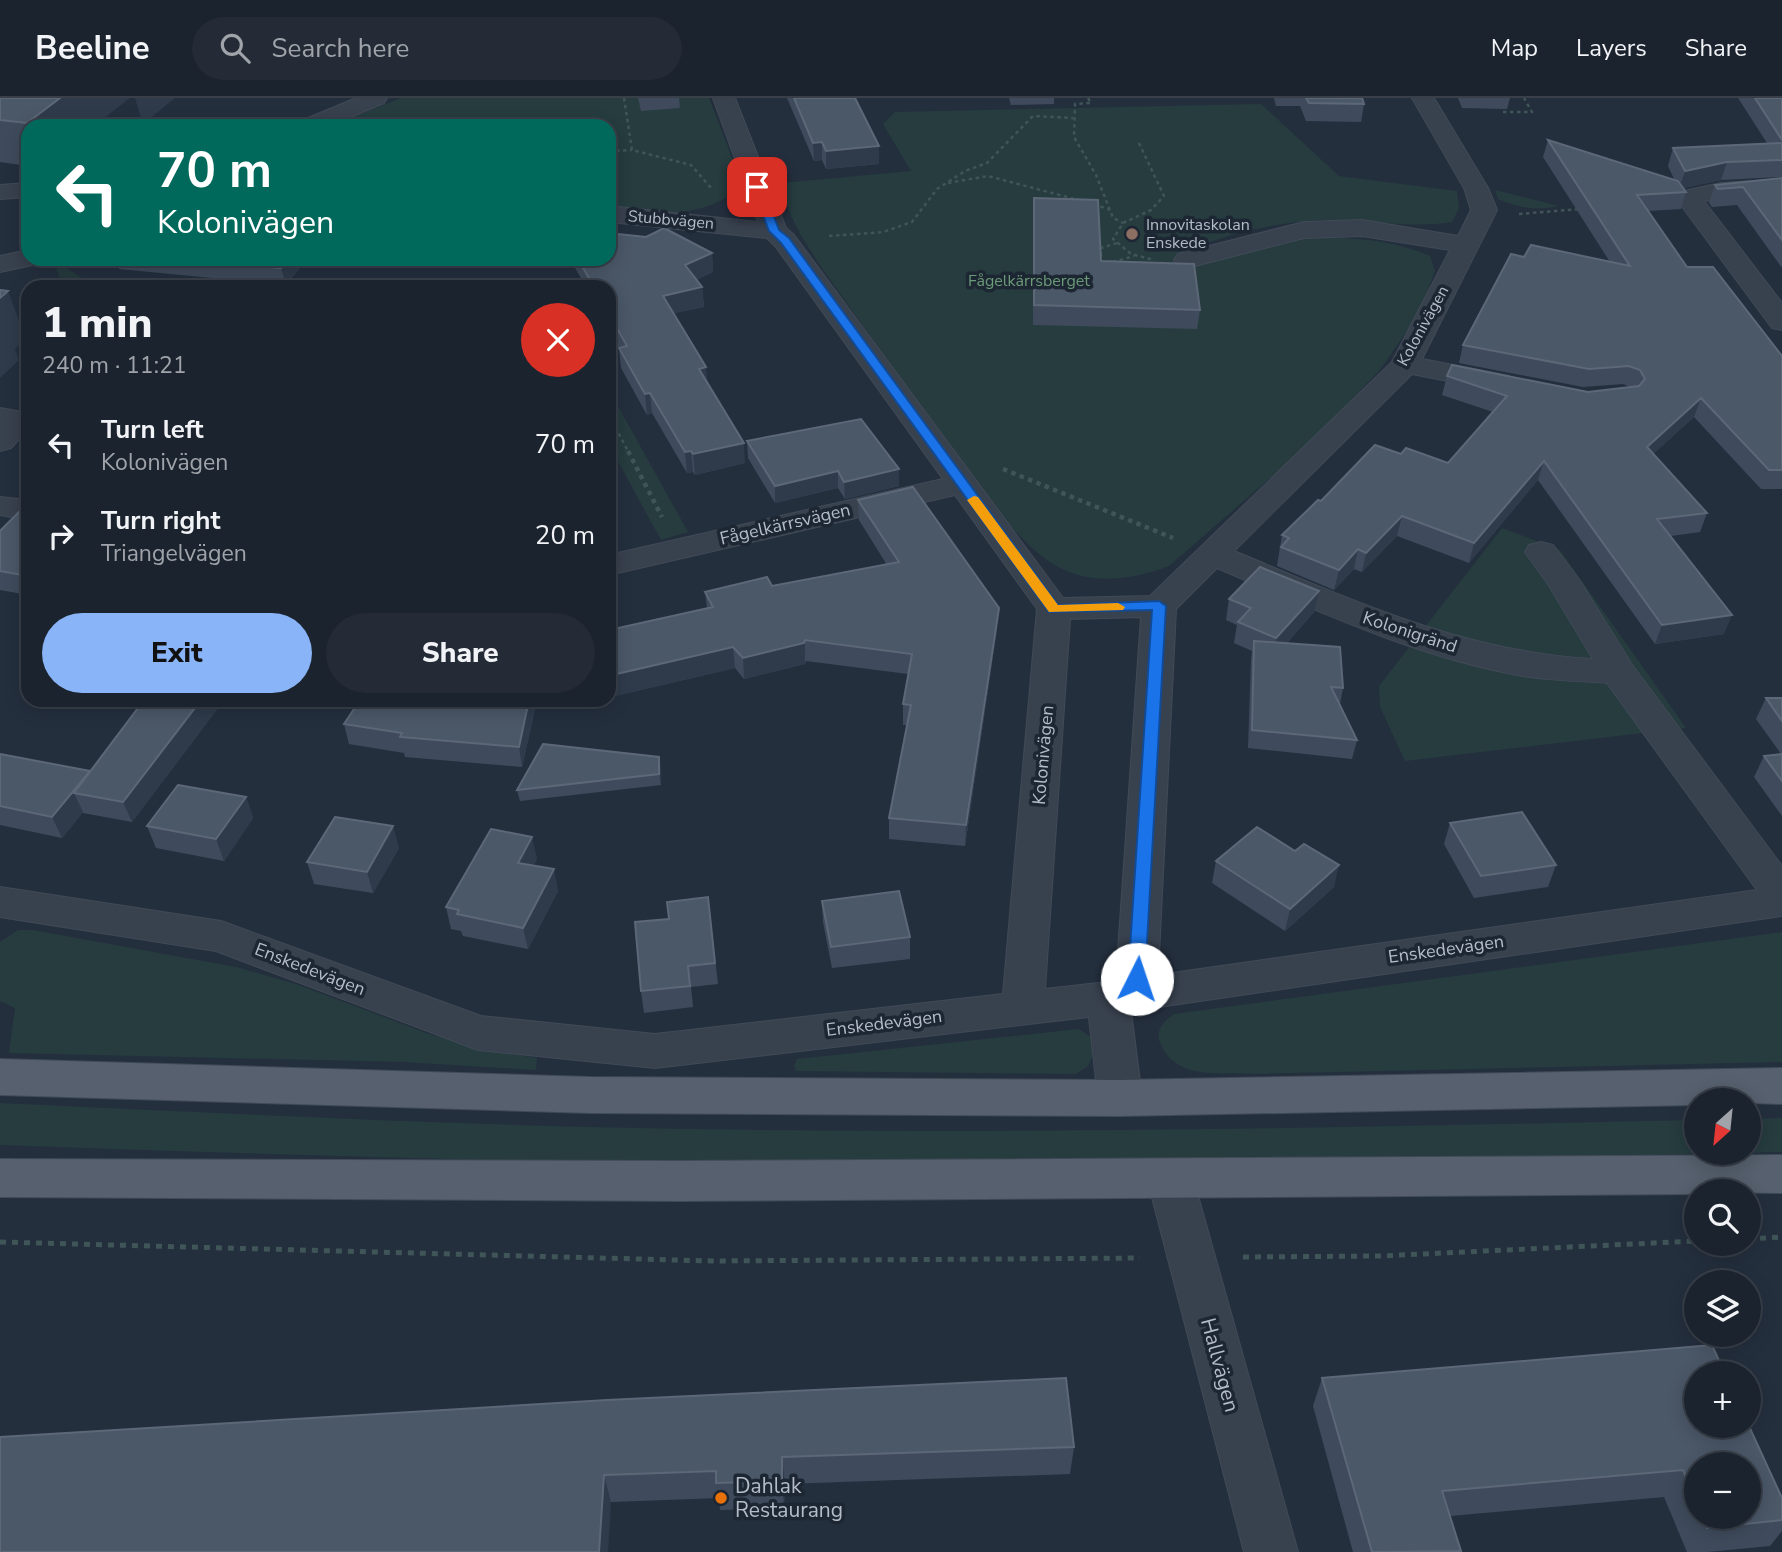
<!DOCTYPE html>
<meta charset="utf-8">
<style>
:root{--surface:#1b232e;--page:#242b36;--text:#f1f3f6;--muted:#a0a4aa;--line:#39404a;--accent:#8ab4f8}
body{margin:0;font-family:"Nunito Sans",sans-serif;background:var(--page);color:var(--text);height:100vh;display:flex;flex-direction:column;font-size:26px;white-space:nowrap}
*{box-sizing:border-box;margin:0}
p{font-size:23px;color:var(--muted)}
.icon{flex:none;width:38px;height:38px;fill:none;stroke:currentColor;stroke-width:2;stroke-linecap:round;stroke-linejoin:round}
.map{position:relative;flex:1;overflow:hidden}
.side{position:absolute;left:21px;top:182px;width:595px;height:427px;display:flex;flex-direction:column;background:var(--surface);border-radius:21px;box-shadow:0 4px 18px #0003,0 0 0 2px var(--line)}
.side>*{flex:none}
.hud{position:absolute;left:21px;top:21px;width:595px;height:147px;border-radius:21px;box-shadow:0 4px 18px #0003,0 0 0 2px var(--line);background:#00695c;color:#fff;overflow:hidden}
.needle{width:46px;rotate:207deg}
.fabs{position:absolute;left:1684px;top:990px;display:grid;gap:14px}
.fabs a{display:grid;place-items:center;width:77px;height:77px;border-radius:50%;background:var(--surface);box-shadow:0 4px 18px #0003,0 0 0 2px var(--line);font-size:35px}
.pin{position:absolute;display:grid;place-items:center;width:60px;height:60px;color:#fff;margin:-30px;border-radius:14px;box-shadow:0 4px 10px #0006}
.me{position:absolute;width:77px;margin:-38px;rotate:4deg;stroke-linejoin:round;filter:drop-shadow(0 0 5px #0008)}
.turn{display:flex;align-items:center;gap:24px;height:147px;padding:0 21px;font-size:32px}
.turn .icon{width:91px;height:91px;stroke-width:2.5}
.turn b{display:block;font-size:49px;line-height:60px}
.round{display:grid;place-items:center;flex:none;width:74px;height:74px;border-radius:37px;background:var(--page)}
.summary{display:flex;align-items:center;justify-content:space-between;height:119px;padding:0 21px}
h1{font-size:42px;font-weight:800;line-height:52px}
.button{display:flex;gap:14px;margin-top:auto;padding:14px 21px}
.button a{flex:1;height:80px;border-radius:42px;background:var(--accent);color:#111;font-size:28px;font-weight:800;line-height:80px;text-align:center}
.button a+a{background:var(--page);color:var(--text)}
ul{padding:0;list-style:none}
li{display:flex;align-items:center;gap:21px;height:91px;padding:0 21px}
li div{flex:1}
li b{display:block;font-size:26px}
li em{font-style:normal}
header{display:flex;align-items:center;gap:42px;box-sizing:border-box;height:98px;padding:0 35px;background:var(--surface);border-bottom:2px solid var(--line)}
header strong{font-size:33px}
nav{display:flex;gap:38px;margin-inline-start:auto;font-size:24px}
.search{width:490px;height:63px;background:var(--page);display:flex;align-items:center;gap:18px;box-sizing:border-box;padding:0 24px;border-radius:38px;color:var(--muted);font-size:26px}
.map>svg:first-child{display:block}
</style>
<header>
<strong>Beeline</strong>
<div class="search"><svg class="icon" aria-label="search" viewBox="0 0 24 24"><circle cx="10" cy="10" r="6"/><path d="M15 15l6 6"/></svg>Search here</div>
<nav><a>Map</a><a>Layers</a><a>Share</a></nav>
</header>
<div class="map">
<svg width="1782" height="1454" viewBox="0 0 1782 1454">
<rect width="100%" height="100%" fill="#242f3e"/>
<g fill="#263c3f">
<path d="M401,0H709L743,88C698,124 662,114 609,109V28H331Z"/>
<path d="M1261,6L1339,78L1457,93L1459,110L1452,124C1409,131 1367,121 1323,122C1287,123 1218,136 1188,154C1268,145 1353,125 1430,158L1435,173L1420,214L1380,272L1306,349L1169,468C1129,483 1085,489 1047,462C1004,431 971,373 939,331C906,287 873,242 841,197C818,164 788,126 781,85L911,73L883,26L895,14Z"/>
<path d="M1495,92L1559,108C1537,113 1519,110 1498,101Z"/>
<path d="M63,168L82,180L179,189H63L56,169Z"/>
<path d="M609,292L688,434L661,442L609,347Z"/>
<path d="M1502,430L1560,452L1686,630L1405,663L1380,609L1379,588Z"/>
<path d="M18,832H33L236,869L296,886L429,936L493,953L537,960L536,972L403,964L9,955L15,910L0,903V844Z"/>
<path d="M1782,834V964L1253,976C1219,974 1177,982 1161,947C1154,933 1163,924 1174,916Z"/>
<path d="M1079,931L1092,940L1096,951L1088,968L1076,976L796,973L794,968L797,961Z"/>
<path d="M0,1005C196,1014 392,1024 588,1029C957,1038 1327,1030 1696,1022V1055H1727C1536,1060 1345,1067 1154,1068C770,1071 385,1061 0,1047Z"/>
<path d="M1782,1020V1054L1748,1055V1021Z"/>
</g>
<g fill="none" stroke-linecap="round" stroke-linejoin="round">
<g stroke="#414a57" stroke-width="2">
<g id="minor">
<path d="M356,0H387L384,5L329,28H297L301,23Z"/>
<path d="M713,0H735L786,130L794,137L1063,500L1150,498L1392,264L1450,152L1362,138L1304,140L1187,170L1178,168L1174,162L1178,156L1304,124L1362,122L1458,138L1471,112L1464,90L1412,0H1434L1488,90L1497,112L1422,261L1509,278L1514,284L1509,290L1499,293L1412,276L1234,453C1352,502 1463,554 1593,561L1548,486L1525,454L1529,447L1541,444L1553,447L1580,483L1632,567L1782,768V818L1131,913L1142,1000L1136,1013L1120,1018L1104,1013L1098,1000L1089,919L655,970L478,952L216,853L0,819V789L221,823L481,918L655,936L1003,896L1037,511L955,397L609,477V457L943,381L776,149L767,140L609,124V108L758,124ZM1217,470C1316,512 1416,559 1523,578C1551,582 1579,583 1607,585L1757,792L1158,877L1176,511ZM1141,519L1116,883L1045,891L1070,521Z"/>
<path d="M1782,81V95L1704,103L1782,205V232L1772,230L1675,99L1679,94L1721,85Z"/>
<path d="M28,85V99L0,101V87Z"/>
<path d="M28,152V161H40L37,166L0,174V158Z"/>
<path d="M0,310L28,315V331L11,350L0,353Z"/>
<path d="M0,399L28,402V422L0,417Z"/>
<path d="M1170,1061L1186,1066L1193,1080L1298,1454H1244L1147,1080L1154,1066Z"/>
</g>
</g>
<g stroke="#414a57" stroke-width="2">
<g id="major">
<path d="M0,961L590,979L1120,982L1782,970V1006L1696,1003V1007L1120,1018L590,1015L0,997Z"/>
<path d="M1782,1057V1095L1696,1094V1096L680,1103L0,1099V1061L680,1063Z"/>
</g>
</g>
<g stroke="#3f5557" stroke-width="2.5" stroke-dasharray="3.5 3.5" stroke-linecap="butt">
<path d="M624,0L632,52L691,67L712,91"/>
<path d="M1088,0L1091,5L1075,6L1074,39L1096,77L1113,120L1123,125"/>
<path d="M1503,14H1532L1524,0"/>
<path d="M446,28L468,23L493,28"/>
<path d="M1139,45L1164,98L1151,112L1123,125L1113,141L1131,156L1154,162"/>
<path d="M609,53L632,52"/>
<path d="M948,85L988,78L1082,103"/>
<path d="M1094,106L1110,112"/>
<path d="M1519,116L1580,111"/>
<path d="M829,138L883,134L912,124L937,91L965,73L987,65L1033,18L1073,20"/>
<path d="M1113,164L1134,158"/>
<path d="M1101,165V150L1117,145"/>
<path d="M69,182L114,189"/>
<path d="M609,317L629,355"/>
</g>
<g stroke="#3f5557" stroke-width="4.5" stroke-dasharray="4.5 4.5" stroke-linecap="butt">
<path d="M628,353L662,419"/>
<path d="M1003,371L1173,440"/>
</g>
<g stroke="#3f5557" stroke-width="5" stroke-dasharray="6 6" stroke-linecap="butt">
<path d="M1748,1141L1782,1139"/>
<path d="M0,1144L713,1163L1140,1160"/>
<path d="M1243,1159L1380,1158L1696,1143"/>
</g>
<use href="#minor" fill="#38414e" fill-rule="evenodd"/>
<use href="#major" fill="#56606e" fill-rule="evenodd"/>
</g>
<g fill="#3f4b5c" fill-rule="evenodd">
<path d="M0,0H129L94,28H28V68L0,64Z"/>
<path d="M638,0H679L680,10L641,13Z"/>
<path d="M787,0H855L879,66L826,71L822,62L814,63Z"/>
<path d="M1009,0H1054V6L1011,7Z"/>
<path d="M1274,0H1362L1364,6L1361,24L1306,23L1300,8H1276Z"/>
<path d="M1458,0H1510L1507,11L1462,10Z"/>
<path d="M1738,0H1782V79L1721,82L1684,90L1686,94L1681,111L1648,113L1687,169L1782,258V391H1761L1694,319L1653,356L1707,415L1700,434L1671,438L1724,536L1655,546L1538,382L1469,465L1397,438L1362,474L1354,471L1334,492L1277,468L1282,437L1321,403L1401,356L1448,365L1493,314L1442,297L1447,278L1588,294L1630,289L1623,286L1583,289L1459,265L1463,247L1524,159L1610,164L1543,59L1548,42L1674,81L1668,68L1673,50L1767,45Z"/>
<path d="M1782,80V170L1737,107L1712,109L1709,105L1715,87Z"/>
<path d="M1034,100L1101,163L1200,212L1197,231L1033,227V119Z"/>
<path d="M712,155L713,174L696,182L702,189L704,209L674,215L745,365L695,377L693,374L687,375L652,315L647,317L621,270L619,250L609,231V189H586L570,161H609Z"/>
<path d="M116,161H307L286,187L119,171Z"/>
<path d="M747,343L899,388L845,401L838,390L775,405L748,360Z"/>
<path d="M858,402L997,531L965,748L889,741V720L907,627H903V606L908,576L806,563L805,566L744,581L735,570L615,598L609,583V532L707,510L705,494L772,488L887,467L859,422Z"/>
<path d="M28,405V497L0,492V433Z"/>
<path d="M1319,493L1314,514L1286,546L1343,590L1340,606L1357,642L1352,661L1248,650L1251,562L1252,553L1234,545L1237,527L1226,522L1229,501Z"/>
<path d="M1766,600H1782V718L1754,679L1764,658L1781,656L1756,621Z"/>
<path d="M144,602H224L132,724L83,715V714L62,740L0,727V656L90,674Z"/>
<path d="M537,602L522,669L405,659L404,655L349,646L344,626Z"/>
<path d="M659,659L661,687L520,703L517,692Z"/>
<path d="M246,699L253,720L224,763L156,750L147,728Z"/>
<path d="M1450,725L1556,767L1548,789L1474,800L1444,746Z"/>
<path d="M399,750L373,795L314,786L307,764Z"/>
<path d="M537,761L533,768L558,793L528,851L463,838L461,833L451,831L446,809Z"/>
<path d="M1216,763L1334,789L1285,833L1212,785Z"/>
<path d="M708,799L718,886L691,889L693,909L644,915L641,893L669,821Z"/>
<path d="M822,803L910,839V861L832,870L823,824Z"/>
<path d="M1712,1247L1782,1422V1433L1770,1448L1707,1454H1687L1664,1399L1450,1418L1461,1454H1353L1313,1308L1322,1280ZM1696,1367L1748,1419H1696Z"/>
<path d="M0,1339L1074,1349L1070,1376L785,1386L784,1410L720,1412L719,1400L611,1404Z"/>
</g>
<g fill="#2f3b4b">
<path d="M60,0H129L94,28H28L27,25Z"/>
<path d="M135,0H175L143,26Z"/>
<path d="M822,44V62L814,63L813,45Z"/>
<path d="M879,48V66L826,71V53Z"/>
<path d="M1727,64L1721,82L1679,91L1685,73Z"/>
<path d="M712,155L713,174L686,187L685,167Z"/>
<path d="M289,161H307L286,187L281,170Z"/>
<path d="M702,189L704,209L665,217L663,198Z"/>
<path d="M8,193L26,241L15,251L19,262L0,280V200Z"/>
<path d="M706,269L708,289L699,271Z"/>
<path d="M650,295L652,315L647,317L645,296Z"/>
<path d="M1701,300L1694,319L1640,368L1647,349Z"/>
<path d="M744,345L745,365L695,377L693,356Z"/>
<path d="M691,353L693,374L687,375L685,354Z"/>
<path d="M1544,363L1538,382L1469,465L1474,445Z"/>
<path d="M899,371V388L845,401L844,384Z"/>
<path d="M838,373V390L775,405V388Z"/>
<path d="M1402,418L1397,438L1362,474L1366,455Z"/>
<path d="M1358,451L1354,471L1334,492L1339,472Z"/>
<path d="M1319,493L1314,514L1272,561L1276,540Z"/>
<path d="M999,510L997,531L965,748L966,727Z"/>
<path d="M1732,517L1724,536L1655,546L1662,527Z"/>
<path d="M805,542V566L744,581L743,560Z"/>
<path d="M733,549L735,570L615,598L612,577Z"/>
<path d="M201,602H224L132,724L123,704Z"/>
<path d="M529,602H537L522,669L519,649Z"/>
<path d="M659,659L661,670V687L659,676Z"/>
<path d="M90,673L95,699L74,695L83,714L62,740L52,719Z"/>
<path d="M246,699L253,720L224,763L216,741Z"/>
<path d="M393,728L399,750L373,795L367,774Z"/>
<path d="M532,739L537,761L523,786L518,765Z"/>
<path d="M1339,767L1334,789L1285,833L1290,811Z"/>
<path d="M554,771L558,793L528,851L523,830Z"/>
<path d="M782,1359L785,1386L784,1410L782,1383Z"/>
<path d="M604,1377L611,1404L608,1454H599Z"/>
</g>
<g fill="#4b5868" stroke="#5c6777" stroke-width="2">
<path d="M0,0H60L27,25L0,22Z"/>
<path d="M794,0H855L879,48L826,53L822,44L813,45Z"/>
<path d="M1306,0H1362L1364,6L1309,5Z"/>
<path d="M1755,0H1782V42Z"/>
<path d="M1548,42L1678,83L1686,94L1637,97L1687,169H1713L1782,258V372H1769L1701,300L1647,349L1707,415L1657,421L1732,517L1662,527L1544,363L1474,445L1402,418L1366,455L1358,451L1339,472L1281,449L1289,440L1282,437L1318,402L1321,403L1375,347L1401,356L1406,350L1448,365L1507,298L1447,278L1452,267L1588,294L1639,288L1645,281L1640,272L1629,268L1589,271L1463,247L1511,156L1524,159L1531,147L1630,168Z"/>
<path d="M1782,45V62L1727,64L1685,73L1673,50Z"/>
<path d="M1782,80V142L1743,89L1718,91L1715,87Z"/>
<path d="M1034,100L1098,102L1101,163L1194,166L1200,212L1034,207Z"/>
<path d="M664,130L712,155L685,167L702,189L663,198L706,269L699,271L744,345L693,356L691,353L685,354L650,295L645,296L619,250L627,248L609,216V189H594L578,161H609V135L646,139Z"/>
<path d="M187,161H289L281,170Z"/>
<path d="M0,192L8,193L0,200Z"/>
<path d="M861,321L899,371L844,384L838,373L775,388L747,343Z"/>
<path d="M913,389L999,510L966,727L889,720L911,607L903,606L912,556L805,542L804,545L743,560L733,549L612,577L609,569V532L713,509L705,494L767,479L772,488L899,464L858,402Z"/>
<path d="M28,405V478L0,473V433Z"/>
<path d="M1260,469L1319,493L1276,540L1238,524L1251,510L1229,501Z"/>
<path d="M1254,543L1340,549L1343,590L1331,589L1357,642L1252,632Z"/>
<path d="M1766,600H1782V623Z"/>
<path d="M144,602H201L123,704L74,695Z"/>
<path d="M360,602H529L519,649L400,639L402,635L344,626Z"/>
<path d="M543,646L659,659V676L517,692Z"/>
<path d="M0,656L90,673L52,719L0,708Z"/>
<path d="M1782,656V683L1764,658Z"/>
<path d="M178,687L246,699L216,741L147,728Z"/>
<path d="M1522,714L1556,767L1481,778L1450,725Z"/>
<path d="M335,719L393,728L367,774L307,764Z"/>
<path d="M1257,729L1295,753L1304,746L1339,767L1290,811L1216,763Z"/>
<path d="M491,731L532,739L518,765L554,771L523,830L457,816L459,812L446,809Z"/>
<path d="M899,793L910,839L831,849L822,803Z"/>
<path d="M708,799L715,865L688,868L690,888L641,893L635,824L669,821L667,804Z"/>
<path d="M1712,1247L1725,1276H1696V1328H1748V1326L1782,1400V1422L1707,1430L1703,1419H1748V1367H1696V1403L1683,1372L1442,1393L1461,1453L1372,1454L1322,1280Z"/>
<path d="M1066,1280L1074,1349L782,1359V1383L716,1385V1373L604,1377L599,1454H0V1339L607,1302Z"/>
</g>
<path fill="#1a73e8" stroke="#114b97" stroke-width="2" d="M754,87L763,89L779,132L789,140L1058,507L1159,503L1166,508L1145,881L1143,885H1131L1128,881L1152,512L1049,514L781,145L769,133L752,89Z"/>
<path fill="#f59e0b" d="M974,398L978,399L1058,507L1118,505L1125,509L1123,512L1049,514L967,402Z"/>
<circle fill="#8d6e63" stroke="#1d2633" stroke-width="2.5" cx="1132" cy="136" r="7"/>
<circle fill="#e8710a" stroke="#1d2633" stroke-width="2.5" cx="721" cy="1400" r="7"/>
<g text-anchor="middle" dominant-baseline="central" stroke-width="7" stroke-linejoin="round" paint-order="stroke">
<g font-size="16" fill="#b4bcc9" stroke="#1d2633">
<text transform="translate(671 122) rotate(5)">Stubbvägen</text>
<text transform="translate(1423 228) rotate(-61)">Kolonivägen</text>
</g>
<g font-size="16" fill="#b4bcc9" stroke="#1d2633" text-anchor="start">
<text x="1146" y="127">Innovitaskolan<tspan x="1146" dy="18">Enskede</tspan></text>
</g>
<g font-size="16" fill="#6b9a76" stroke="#1d2633">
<text x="1029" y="183">Fågelkärrsberget</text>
</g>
<g font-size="18" fill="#b4bcc9" stroke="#1d2633">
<text transform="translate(785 426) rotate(-13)">Fågelkärrsvägen</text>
<text transform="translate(1410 534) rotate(18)">Kolonigränd</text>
<text transform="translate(1043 657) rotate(-85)">Kolonivägen</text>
<text transform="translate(1446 851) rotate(-8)">Enskedevägen</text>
<text transform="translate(310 871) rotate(21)">Enskedevägen</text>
<text transform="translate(884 925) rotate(-7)">Enskedevägen</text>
</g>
<g font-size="21" fill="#b4bcc9" stroke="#1d2633">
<text transform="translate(1220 1267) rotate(75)">Hallvägen</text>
</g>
<g font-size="21" fill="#b4bcc9" stroke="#1d2633" text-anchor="start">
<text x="735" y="1388">Dahlak<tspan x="735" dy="24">Restaurang</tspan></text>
</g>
</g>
</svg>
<div class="fabs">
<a><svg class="needle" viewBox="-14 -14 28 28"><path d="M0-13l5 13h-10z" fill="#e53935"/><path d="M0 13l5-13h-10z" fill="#a0a4aa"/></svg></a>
<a><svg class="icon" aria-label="search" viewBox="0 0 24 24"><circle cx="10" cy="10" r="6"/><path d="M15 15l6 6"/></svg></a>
<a><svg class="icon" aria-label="layers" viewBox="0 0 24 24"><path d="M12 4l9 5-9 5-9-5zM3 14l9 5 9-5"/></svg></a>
<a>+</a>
<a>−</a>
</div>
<div class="pin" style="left:757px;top:89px;background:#d93025"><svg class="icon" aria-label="arrive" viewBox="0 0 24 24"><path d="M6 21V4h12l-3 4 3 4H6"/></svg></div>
<svg class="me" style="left:1137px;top:881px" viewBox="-20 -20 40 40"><circle r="19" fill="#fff"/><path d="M0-13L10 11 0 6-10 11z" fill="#1a73e8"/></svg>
<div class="hud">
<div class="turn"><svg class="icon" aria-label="left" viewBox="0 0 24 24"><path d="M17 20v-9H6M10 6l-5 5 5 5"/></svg><div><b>70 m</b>Kolonivägen</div></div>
</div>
<section class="side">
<div class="summary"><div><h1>1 min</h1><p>240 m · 11:21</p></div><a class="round" style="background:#d93025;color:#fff"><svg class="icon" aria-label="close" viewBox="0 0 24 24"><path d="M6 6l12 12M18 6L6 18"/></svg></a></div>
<ul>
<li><svg class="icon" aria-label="left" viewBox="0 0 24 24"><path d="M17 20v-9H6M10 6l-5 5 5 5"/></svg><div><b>Turn left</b><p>Kolonivägen</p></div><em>70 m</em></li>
<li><svg class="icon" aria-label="right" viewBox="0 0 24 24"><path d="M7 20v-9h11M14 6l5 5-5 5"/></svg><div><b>Turn right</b><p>Triangelvägen</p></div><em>20 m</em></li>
</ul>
<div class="button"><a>Exit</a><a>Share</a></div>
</section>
</div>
